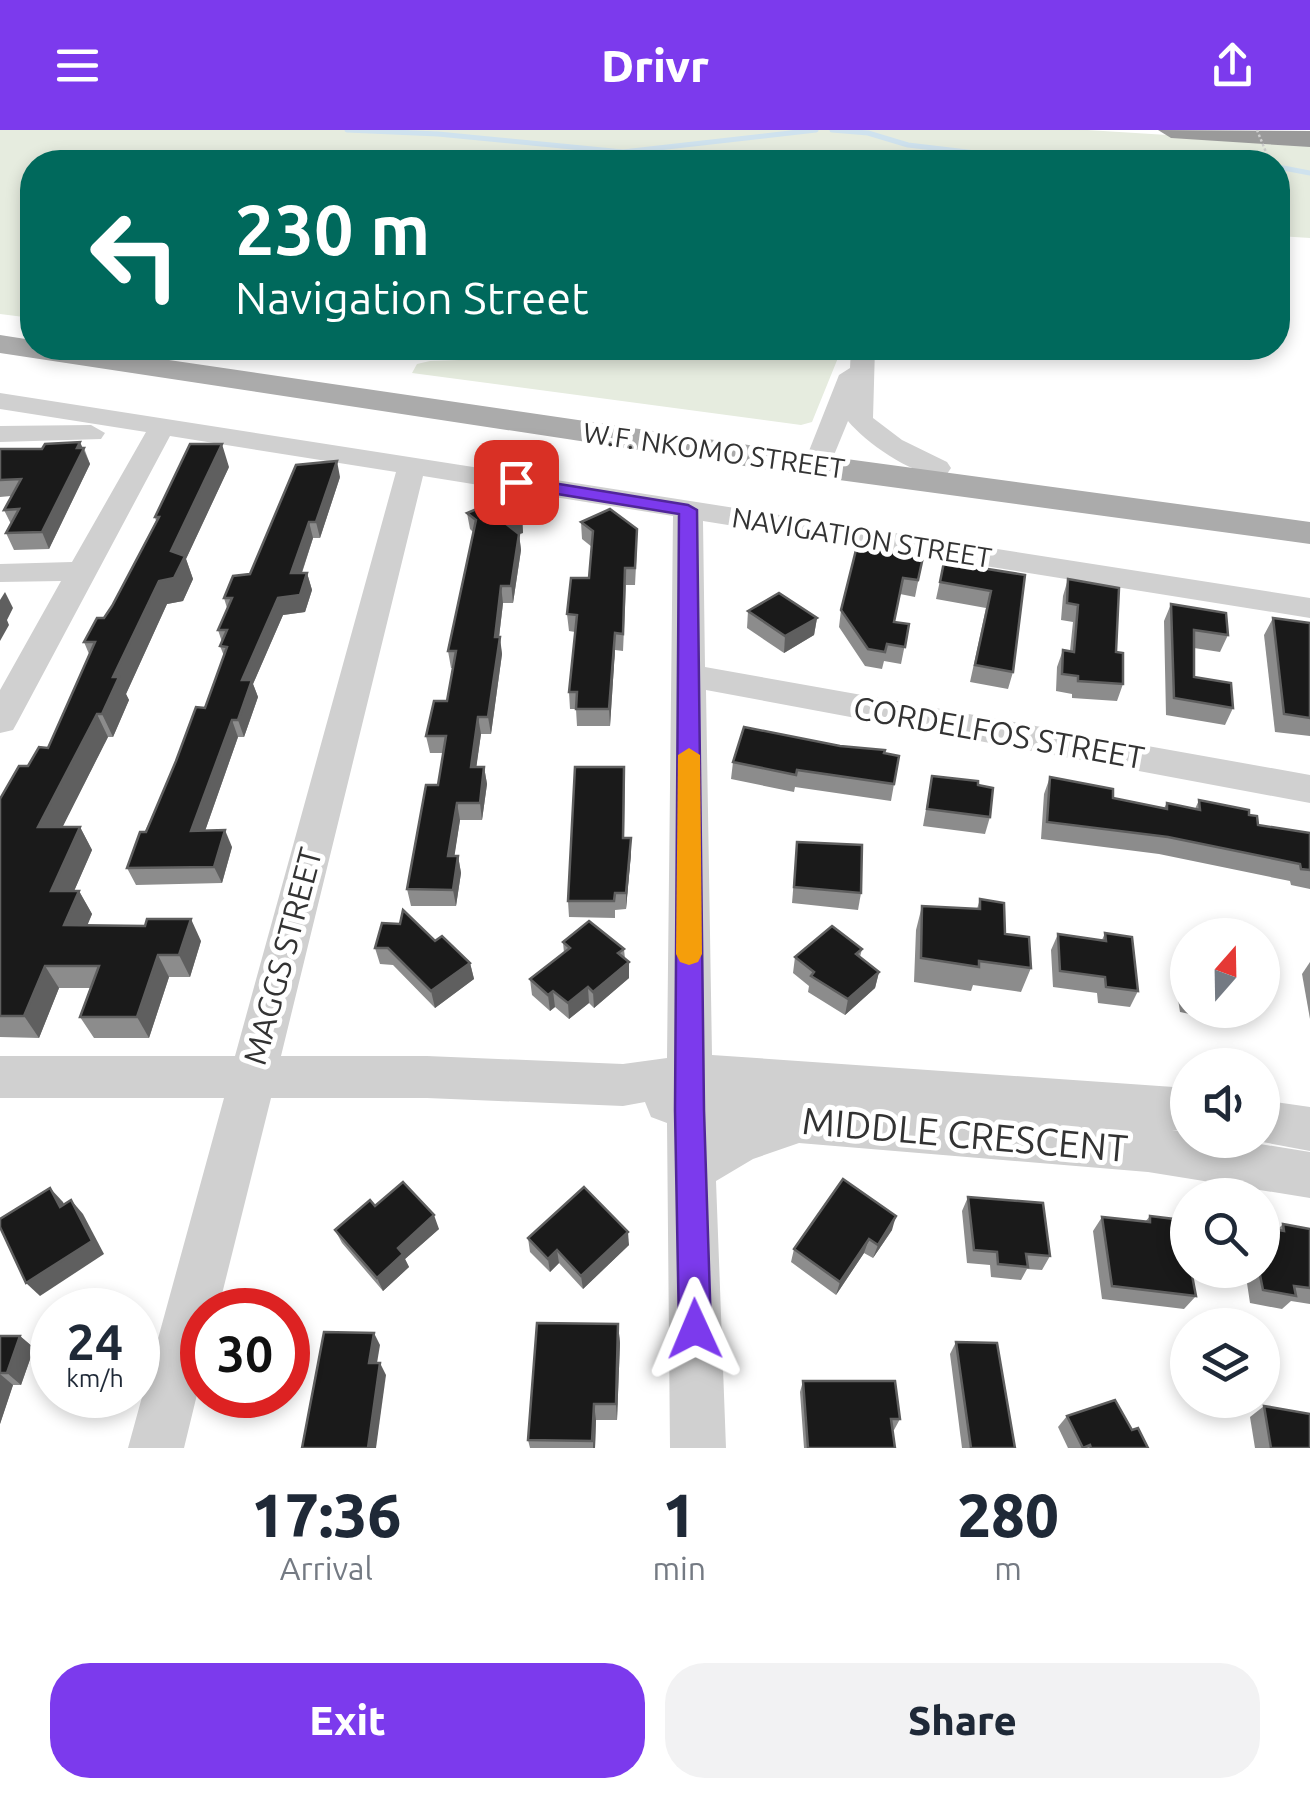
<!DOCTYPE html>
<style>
:root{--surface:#fff;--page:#f2f2f3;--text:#1f2937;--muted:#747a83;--accent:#7c3aed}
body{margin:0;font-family:Ubuntu,sans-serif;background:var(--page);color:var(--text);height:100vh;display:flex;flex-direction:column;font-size:38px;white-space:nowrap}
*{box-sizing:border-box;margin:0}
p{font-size:32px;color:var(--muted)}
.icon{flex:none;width:55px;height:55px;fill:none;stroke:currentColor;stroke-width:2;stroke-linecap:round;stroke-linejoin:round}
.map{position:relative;height:1318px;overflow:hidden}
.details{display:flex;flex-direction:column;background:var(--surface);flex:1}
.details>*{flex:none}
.hud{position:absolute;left:20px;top:20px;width:1270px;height:210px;border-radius:40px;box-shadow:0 5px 15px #0003;background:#00695c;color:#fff;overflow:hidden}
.needle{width:65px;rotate:20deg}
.controls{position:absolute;left:1170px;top:788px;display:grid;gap:20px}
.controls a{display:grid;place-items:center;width:110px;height:110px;border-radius:50%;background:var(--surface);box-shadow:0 5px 15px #0003;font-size:50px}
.speed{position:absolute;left:30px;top:1158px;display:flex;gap:20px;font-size:50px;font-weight:700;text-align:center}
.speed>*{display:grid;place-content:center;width:130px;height:130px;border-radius:50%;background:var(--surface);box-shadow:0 5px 15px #0003;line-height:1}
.speed small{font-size:25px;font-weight:400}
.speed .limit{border:15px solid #d22;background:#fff;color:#111}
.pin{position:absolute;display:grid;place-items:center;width:85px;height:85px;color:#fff;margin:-42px;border-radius:20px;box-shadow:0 5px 15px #0006}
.me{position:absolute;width:110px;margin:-55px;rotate:359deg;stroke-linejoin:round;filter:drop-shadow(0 0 8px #0008)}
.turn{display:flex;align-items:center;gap:35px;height:210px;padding:0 50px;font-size:45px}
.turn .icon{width:130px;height:130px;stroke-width:2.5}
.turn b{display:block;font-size:70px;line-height:85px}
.eta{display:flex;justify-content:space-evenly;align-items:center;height:170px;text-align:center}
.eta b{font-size:60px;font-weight:800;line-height:70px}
.cta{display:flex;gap:20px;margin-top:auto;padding:20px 50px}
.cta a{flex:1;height:115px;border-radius:40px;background:var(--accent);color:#fff;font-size:40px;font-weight:800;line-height:115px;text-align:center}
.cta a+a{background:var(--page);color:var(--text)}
header{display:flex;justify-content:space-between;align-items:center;height:130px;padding:0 50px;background:var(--accent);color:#fff;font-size:45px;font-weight:800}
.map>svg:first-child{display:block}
</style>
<header><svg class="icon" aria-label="menu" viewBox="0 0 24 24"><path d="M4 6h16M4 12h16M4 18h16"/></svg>Drivr<svg class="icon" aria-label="share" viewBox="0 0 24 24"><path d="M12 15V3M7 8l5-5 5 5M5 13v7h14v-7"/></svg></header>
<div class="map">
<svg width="1310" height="1318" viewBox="0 0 1310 1318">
<rect width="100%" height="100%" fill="#fff"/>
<g fill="#e6ecdf">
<path d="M0,0H1087L1310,14V108L1278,106V32H32V188L0,184Z"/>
<path d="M543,218H842L812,292L801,295L412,243L417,234L430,231L516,228Z"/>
</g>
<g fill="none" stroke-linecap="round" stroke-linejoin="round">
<g stroke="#cfe2ee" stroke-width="5">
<path d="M347,0L438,4L623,22L816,0"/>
<path d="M832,0L868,3L908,15L1052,32"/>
<path d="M1278,37L1310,43"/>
</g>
<path stroke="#cdcdcd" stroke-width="2.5" stroke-dasharray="2.5 2.5" stroke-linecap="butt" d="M1278,52V61"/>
<g fill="#d0d0d0" fill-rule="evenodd">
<path d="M851,218H875L873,288L902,310L947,332L951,338L947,344C919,351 866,313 848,291L827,342H807L803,336L839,245L850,238Z"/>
<path d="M0,263L1310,468V488L703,391L705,537L1310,645V673L706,560L712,925L1188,958V1001L1172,1000L1188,1003V1010H1235L1310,1022V1068L1148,1042L799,1013L753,1029L716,1051L726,1318H670L667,993L651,987L645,972L623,976L427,968H271L218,1180H202V1244L184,1318H128L224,968H0V926H235L396,342L170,306L18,591L13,600L0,603V560L61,451L0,452V434L72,432L146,302L0,279ZM423,346L673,386L667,928L623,934L427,926H281Z"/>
<path d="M91,295L105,303L101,309L0,312V296Z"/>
<path d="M1262,970L1310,977V1021L1252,1010H1262Z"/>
</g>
<path fill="#ababab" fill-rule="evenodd" d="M0,205L32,210V218H87L817,325L1310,392V414L817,347L0,223Z"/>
<path fill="#9a9a9a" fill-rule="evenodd" d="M1158,0L1310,1V17L1171,8Z"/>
<path stroke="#cdcdcd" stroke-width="2.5" stroke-dasharray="2.5 2.5" stroke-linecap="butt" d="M1257,0L1270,32"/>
</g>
<g fill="#8c8c8c">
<path d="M455,218H484L468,225Z"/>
<path d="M84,318L90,334L49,419L14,420L6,403L11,394L4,380L11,366L0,367V319Z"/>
<path d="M229,337L186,429L193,449L183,471L167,474L126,564L129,570L113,607H108L62,697H80L92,720L74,761H79L92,784L87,795L201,811L190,847H169L149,908H94L80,887L90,858H59L39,908L0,907V669L28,636L48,618L89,524L84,512L104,488L112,476L156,391L155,387Z"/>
<path d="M340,347L320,408H313L302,443H307L312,460L305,482L283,485L253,554L258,567L244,607H238L205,701L232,717L222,753L136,755L127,738L205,578L224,526L220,516L222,512L218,500L227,478L224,468L250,444Z"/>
<path d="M484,376L522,386L523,403L519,404L521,420L513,473H503L499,507L502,524L491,604H481L476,637H484L487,654L482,690H460L454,726H458L461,743L456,776H411L407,759L438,655L443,623H430L426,606L447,571L453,538H451L448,521L474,403L470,399L467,383Z"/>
<path d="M581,392L637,416L635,455H626L623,521L615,520L610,596H577L576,579H570L569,562L575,502L569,501L567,484L589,448L592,417L582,409Z"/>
<path d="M923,427L915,467L900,464L894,492L909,494L901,534L884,531L882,539L865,536L839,497L841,480Z"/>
<path d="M944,432L1025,445L1013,542L1008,559L970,552L986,478L936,469Z"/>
<path d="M1068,449L1116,522L1123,554L1117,571L1072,568V564L1056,561L1057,537L1063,520L1070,521L1073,492L1061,490L1063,466Z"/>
<path d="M1171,474L1228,505L1220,522L1194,518V547L1233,578L1225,595L1166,585L1164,491Z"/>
<path d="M748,481L817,488L814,505L784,523L747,498Z"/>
<path d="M1273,488L1310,493V606L1275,602L1264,505Z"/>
<path d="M884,623L899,626L891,671L795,657L794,662L731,649L733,632Z"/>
<path d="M932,646L978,655L990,687L985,704L923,696Z"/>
<path d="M1050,647L1113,668L1164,678L1167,673L1195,679L1199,670L1249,685L1258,695L1310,703V759L1291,755L1290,751L1159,724L1041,709L1044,664Z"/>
<path d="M625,654L624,708H631V724L626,779L615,780V788L569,787L568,771Z"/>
<path d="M797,712L861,763L858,780L792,773Z"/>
<path d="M980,769L1031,838L1021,862L973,855L971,861L914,852L916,800L922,776L977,779Z"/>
<path d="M1105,803L1138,861L1130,877L1098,873L1097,863L1053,857L1051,820L1058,804L1102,810Z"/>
<path d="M435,811L470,833L474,849L435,878L393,835L380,834L375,818Z"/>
<path d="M563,812L624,819L625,829L629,848L594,878L589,873L569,889L555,877L550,881L532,865L530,849L564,823Z"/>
<path d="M862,819L860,827L879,842L875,858L845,885L808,862L809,856L793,843L795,827Z"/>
<path d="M1182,820L1188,821V880H1256L1248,892H1228L1180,882L1173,837Z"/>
<path d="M1310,832V889L1302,844Z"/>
<path d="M968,1067L1050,1126L1042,1140L1027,1139L1021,1150L991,1147L990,1135L967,1133L962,1081Z"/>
<path d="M375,1076L439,1099L405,1129L409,1137L383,1161L342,1113L335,1100Z"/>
<path d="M1150,1086L1196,1166L1184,1179L1102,1169L1093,1101L1102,1087L1145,1092Z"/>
<path d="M1283,1094L1310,1099V1174L1291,1171L1282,1179L1250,1173L1245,1140H1262L1278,1099Z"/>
<path d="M892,1100L873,1128L864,1123L836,1165L791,1132L794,1119Z"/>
<path d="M528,1108L629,1115L583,1159L559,1133L550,1142L530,1122Z"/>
<path d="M618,1194L620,1213L617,1290H596L595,1318H530L528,1310Z"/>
<path d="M0,1206H20L34,1218L21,1255H13L0,1294Z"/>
<path d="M956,1212L1015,1318H962L950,1224Z"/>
<path d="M803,1251L900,1289L894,1300H892L895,1318H804L800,1262Z"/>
<path d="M1264,1276L1310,1318H1255L1250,1287Z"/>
<path d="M1067,1286L1132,1300L1148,1318H1068L1058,1297Z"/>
</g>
<g fill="#5f5f5f">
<path d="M467,218H484L468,225Z"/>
<path d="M80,312L90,334L49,419L42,402Z"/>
<path d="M222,314L229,337L186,429L193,449L183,471L167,474L126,564L129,570L113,607L102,584L113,547L171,421Z"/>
<path d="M337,331L340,347L320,408L316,392Z"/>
<path d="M522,386L523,403L519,404L521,420L513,473L505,393Z"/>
<path d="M309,392L313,408L296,460L291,443Z"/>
<path d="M307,443L312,460L305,482L283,485L253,554L258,567L244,607L238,590L242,550L278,468Z"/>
<path d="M501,456L503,473L497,524L495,507Z"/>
<path d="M5,462L13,478L7,490L9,495L0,511V470Z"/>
<path d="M817,488L814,505L784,523L785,506Z"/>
<path d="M615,503V520L610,596L609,579Z"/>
<path d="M500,507L502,524L491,604L488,587Z"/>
<path d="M97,584L108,607L51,720L38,697Z"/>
<path d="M478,587L481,604L474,654L471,637Z"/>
<path d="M232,590L238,607L199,718L191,701Z"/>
<path d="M484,637L487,654L482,690L480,673Z"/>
<path d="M457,673L460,690L452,742L448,726Z"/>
<path d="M80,697L92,720L64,784L51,761Z"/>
<path d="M225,700L232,717L222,753L214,737Z"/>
<path d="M631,708V724L626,779V763Z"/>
<path d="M458,726L461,743L456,776L453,760Z"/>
<path d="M79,761L92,784L78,818L64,795Z"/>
<path d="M191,789L201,811L190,847L179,825Z"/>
<path d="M158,825L169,847L149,908L137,887Z"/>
<path d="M629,832V848L594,878L593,862Z"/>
<path d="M470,833L474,849L435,878L431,861Z"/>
<path d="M45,836L59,858L39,908L24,886Z"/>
<path d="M879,842L875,858L845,885L848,869Z"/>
<path d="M588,857L589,873L569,889L568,873Z"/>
<path d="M553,861L555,877L550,881L548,865Z"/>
<path d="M50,1058L63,1072L72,1091L60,1077Z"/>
<path d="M71,1070L83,1084L104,1124L40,1166L26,1153Z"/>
<path d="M434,1085L439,1099L405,1129L409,1137L383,1161L377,1148L398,1118Z"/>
<path d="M896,1086L892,1100L873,1128L878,1115Z"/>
<path d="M628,1102L629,1115L583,1159L581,1146Z"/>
<path d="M869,1109L864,1123L836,1165L840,1152Z"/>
<path d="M557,1120L559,1133L550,1142L548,1129Z"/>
<path d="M618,1194L620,1213L617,1290L616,1274Z"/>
<path d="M374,1203L380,1215L375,1245L369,1233Z"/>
<path d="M20,1206L34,1218L21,1255L7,1243Z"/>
<path d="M380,1233L386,1245L376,1318H368Z"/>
<path d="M0,1244L13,1255L0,1294Z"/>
<path d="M594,1274L596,1290L595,1318H593Z"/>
</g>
<g fill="#1a1a1a" stroke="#5f5f5f" stroke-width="2.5">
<path d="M80,312L77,318H84L42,402L6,403L19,379L4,380L21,349L0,350V319H42L45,314Z"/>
<path d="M190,314H222L171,421L185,426L174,448L159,451L113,547H119L102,584H97L38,697H80L51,761H79L64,795L145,796L147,789H191L179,825H158L137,887H80L99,836H45L24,886H0V669L19,636H28L39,617L48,618L95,512H84L97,488H104L112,476L159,387H155Z"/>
<path d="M337,331L316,392H309L291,443H307L300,465L278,468L242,550H252L238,590H232L191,701L225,700L214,737L127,738L140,702H146L176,631L196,577L205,578L227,517L220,516L227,500H218L232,468H224L233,446L250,444L296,335Z"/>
<path d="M501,369L522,386L505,393L519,404L511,456H501L495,507H500L488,587H478L471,637H484L480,673H457L448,726H458L453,760L407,759L426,655H438L446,606H426L434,571H447L456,521H448L476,390L467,383L479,378L480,372L484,376Z"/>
<path d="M610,379L637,399L635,438H625L623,504L615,503L609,579H576L577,562H569L577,485L567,484L571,448H589L593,401L581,392Z"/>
<path d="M857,416L923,427L918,450L903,448L894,492L909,494L905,517L887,514L885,522L868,519L841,480Z"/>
<path d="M944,432L1025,445L1013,542L975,535L991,461L940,452Z"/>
<path d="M1068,449L1119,458L1116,522L1123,523V554L1078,551V546L1062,544L1063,520L1074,522L1078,475L1067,473Z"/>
<path d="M779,463L817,488L785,506L748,481Z"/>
<path d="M1171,474L1226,483L1228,505L1194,500V547L1231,553L1233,578L1174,568Z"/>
<path d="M1273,488L1310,493V588L1284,584Z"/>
<path d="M744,597L840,616L885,620L884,623L899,626L894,654L797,640L796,645L733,632Z"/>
<path d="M575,637H624L623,708H631L626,763H615L614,771H568Z"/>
<path d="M932,646L978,651V655L993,658L990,687L927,679Z"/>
<path d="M1050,647L1113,659V668L1167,679V673L1200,680L1199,670L1249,680V685L1257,686L1258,695L1310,703V740L1301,739L1300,734L1168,707L1047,692Z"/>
<path d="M797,712L862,715L861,763L794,757Z"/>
<path d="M980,769L1004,773L1005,804L1029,807L1031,838L979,831V837L921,828L922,776L980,779Z"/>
<path d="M403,780L435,811L442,806L470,833L431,861L388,818H375L382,793L400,794Z"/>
<path d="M589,791L624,819L618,823L629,832L593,862L588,857L568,873L553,861L548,865L530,849L570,818L563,812Z"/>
<path d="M832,796L862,819L856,824L879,842L848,869L811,846L814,842L795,827Z"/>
<path d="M1105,803L1132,807L1138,861L1106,857L1105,847L1060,841L1058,804L1106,811Z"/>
<path d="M1182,820L1188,821V856Z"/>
<path d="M843,1049L896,1086L878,1115L869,1109L840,1152L794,1119Z"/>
<path d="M403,1052L434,1085L398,1118L403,1124L377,1148L335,1100L370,1070L375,1076Z"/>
<path d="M584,1057L628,1102L581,1146L557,1120L548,1129L528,1108Z"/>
<path d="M50,1058L60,1077L71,1070L92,1111L26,1153L0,1097V1089Z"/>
<path d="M968,1067L1043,1073L1050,1126L1026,1124L1028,1137L998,1134L997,1122L974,1120Z"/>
<path d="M1150,1086L1182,1090L1188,1120V1140H1191L1196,1166L1112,1156L1102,1087L1150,1092Z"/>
<path d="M1283,1094L1310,1099V1158L1294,1156L1296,1166L1263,1160L1259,1140H1262V1097L1284,1101Z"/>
<path d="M537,1193L618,1194L616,1274H594L592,1311L528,1310Z"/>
<path d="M324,1202L374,1203L369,1233H380L368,1318H302Z"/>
<path d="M0,1206H20L7,1243H0Z"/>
<path d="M956,1212L997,1213L1015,1318H971Z"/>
<path d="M803,1251H895L900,1289H891L895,1318H808Z"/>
<path d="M1115,1270L1132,1300L1138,1298L1148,1318H1091L1090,1315L1083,1318L1067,1286Z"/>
<path d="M1264,1276L1310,1284V1318H1271Z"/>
</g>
<path fill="#7c3aed" stroke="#51269a" stroke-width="2.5" d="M516,347L688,375L697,380L704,980L711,1199L706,1210L695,1215L684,1210L679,1199L675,980L679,384L509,356L507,352Z"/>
<path fill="#f59e0b" d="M689,618L700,625L702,824L698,832L689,835L680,832L676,824L678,625Z"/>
<g text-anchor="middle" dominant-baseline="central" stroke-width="10" stroke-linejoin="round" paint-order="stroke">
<g font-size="28" fill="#333" stroke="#fff">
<text transform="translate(714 320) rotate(8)">W.F. NKOMO STREET</text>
<text transform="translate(862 407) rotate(9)">NAVIGATION STREET</text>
</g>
<g font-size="32" fill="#333" stroke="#fff">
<text transform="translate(999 602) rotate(10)">CORDELFOS STREET</text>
<text transform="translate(282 826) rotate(-75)">MAGGS STREET</text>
</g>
<g font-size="38" fill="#333" stroke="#fff">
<text transform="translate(965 1004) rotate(5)">MIDDLE CRESCENT</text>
</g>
</g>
</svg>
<div class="controls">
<a><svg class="needle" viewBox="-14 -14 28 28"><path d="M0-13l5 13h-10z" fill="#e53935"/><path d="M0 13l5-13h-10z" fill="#747a83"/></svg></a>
<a><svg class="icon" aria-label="sound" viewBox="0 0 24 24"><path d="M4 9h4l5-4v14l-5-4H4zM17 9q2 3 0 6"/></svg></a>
<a><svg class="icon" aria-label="search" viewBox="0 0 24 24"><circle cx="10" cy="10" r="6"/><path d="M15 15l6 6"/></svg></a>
<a><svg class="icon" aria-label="layers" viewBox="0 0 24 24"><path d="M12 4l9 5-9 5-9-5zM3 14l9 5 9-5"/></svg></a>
</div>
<div class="speed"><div>24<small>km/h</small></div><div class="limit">30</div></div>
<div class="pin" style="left:516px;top:352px;background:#d93025"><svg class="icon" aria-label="arrive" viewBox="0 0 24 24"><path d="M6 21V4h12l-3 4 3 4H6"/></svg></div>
<svg class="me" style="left:695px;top:1199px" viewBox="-20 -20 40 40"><path d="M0-17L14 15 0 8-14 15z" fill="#7c3aed" stroke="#fff" stroke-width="4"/></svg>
<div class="hud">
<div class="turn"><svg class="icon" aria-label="left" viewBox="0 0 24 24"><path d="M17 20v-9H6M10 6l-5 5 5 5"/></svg><div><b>230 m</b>Navigation Street</div></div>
</div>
</div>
<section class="details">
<div class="eta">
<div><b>17:36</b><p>Arrival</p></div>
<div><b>1</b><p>min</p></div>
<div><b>280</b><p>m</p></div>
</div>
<div class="cta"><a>Exit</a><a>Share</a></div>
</section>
